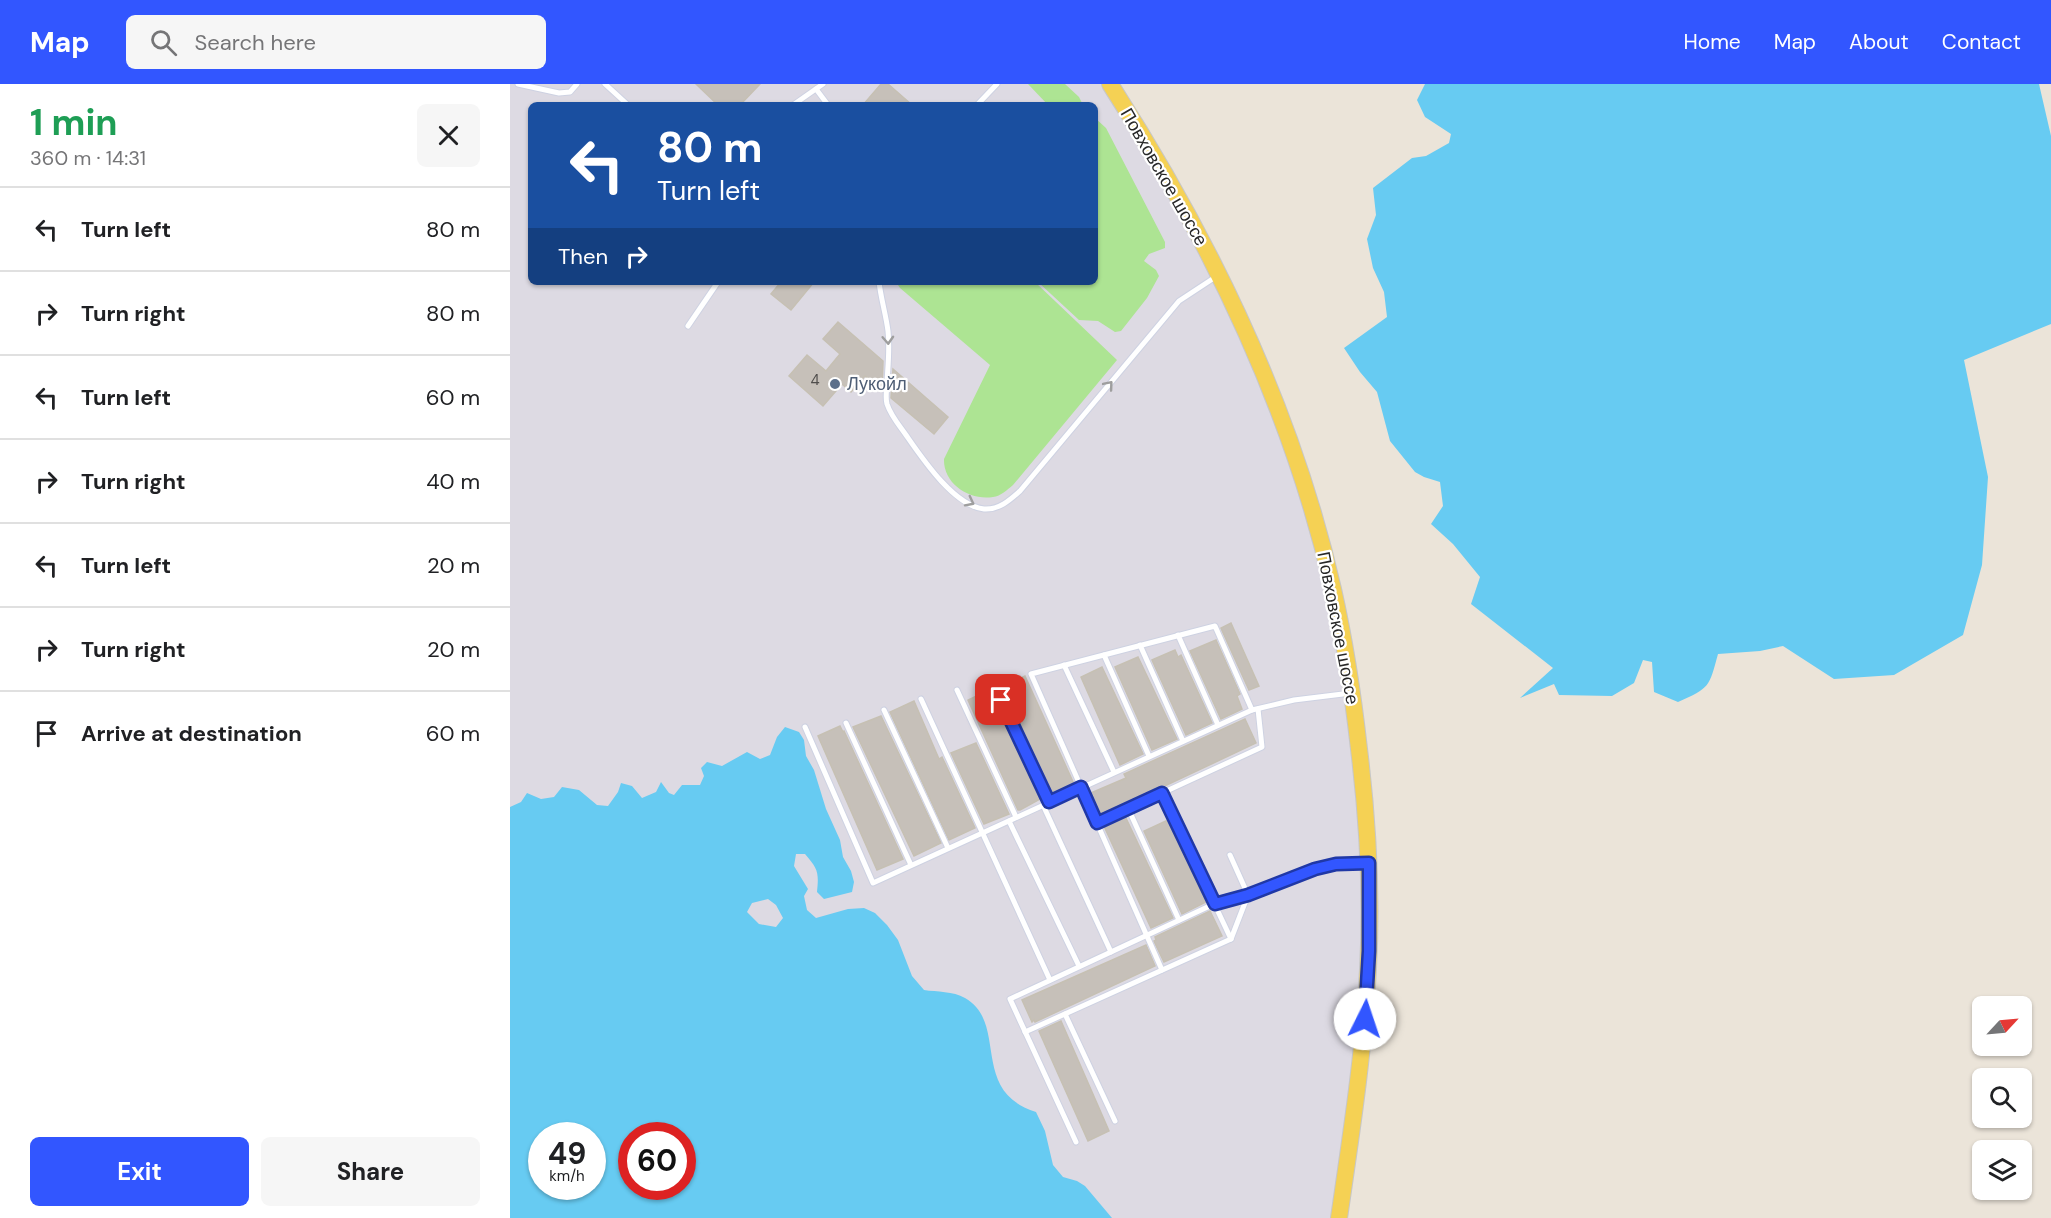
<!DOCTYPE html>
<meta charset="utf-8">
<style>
:root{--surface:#fff;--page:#f6f6f6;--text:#202124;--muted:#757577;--line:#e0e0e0;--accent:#3256ff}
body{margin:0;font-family:"DM Sans",sans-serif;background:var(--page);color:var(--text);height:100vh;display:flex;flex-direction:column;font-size:22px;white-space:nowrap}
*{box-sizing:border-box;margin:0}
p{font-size:20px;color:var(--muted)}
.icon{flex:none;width:33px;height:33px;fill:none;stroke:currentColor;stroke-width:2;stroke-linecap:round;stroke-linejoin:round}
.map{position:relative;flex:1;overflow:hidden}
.side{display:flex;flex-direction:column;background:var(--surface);width:510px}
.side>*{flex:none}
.top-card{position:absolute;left:18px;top:18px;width:570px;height:183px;border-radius:9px;box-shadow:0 2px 4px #0004;background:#1a4fa0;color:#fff;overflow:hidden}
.needle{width:39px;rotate:64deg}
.controls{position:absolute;left:1462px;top:912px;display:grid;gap:12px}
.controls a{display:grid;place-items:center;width:60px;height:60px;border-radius:9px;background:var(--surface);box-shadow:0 2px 4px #0004;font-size:30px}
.speed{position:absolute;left:18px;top:1038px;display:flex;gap:12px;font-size:30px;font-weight:700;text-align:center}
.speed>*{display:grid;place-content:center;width:78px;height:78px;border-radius:50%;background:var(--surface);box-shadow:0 2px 4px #0004;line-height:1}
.speed small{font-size:15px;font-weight:400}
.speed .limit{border:9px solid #d22;background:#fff;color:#111}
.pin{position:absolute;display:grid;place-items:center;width:51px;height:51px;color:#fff;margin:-26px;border-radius:12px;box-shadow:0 3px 9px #0006}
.me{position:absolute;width:66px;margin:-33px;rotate:4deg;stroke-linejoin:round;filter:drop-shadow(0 0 4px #0008)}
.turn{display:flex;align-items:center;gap:21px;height:126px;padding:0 30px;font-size:27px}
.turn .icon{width:78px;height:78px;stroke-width:2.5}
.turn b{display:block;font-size:42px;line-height:51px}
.then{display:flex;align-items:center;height:57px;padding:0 30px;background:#0003;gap:12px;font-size:22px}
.round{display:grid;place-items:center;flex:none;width:63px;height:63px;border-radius:9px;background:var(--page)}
.headline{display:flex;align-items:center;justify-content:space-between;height:102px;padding:0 30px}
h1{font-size:36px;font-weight:700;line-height:45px;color:#1e9e55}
.primary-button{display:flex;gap:12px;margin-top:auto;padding:12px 30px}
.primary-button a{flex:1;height:69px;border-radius:9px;background:var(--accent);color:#fff;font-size:24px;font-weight:700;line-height:69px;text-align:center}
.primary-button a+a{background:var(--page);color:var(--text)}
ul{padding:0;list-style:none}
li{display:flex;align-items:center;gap:18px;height:84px;padding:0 30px;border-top:2px solid var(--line)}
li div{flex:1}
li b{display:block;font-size:22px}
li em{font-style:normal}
header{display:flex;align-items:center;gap:36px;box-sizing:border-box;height:84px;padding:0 30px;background:var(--accent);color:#fff}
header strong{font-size:28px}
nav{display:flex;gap:33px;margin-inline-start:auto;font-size:21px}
.search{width:420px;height:54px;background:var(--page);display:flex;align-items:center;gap:15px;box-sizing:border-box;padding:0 21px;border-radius:9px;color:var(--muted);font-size:22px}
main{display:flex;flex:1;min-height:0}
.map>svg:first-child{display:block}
</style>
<header>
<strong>Map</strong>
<div class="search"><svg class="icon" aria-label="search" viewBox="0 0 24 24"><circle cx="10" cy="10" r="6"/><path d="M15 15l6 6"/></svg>Search here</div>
<nav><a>Home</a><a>Map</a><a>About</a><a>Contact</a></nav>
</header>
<main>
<section class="side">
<div class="headline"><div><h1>1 min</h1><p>360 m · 14:31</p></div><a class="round"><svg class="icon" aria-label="close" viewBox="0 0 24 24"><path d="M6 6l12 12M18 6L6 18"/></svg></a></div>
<ul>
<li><svg class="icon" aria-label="left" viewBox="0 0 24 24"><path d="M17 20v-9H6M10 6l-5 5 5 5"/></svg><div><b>Turn left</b></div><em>80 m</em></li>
<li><svg class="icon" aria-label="right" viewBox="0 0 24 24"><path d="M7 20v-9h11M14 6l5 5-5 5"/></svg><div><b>Turn right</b></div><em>80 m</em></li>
<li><svg class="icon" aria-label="left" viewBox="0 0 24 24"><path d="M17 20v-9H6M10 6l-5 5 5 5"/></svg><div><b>Turn left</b></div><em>60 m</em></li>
<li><svg class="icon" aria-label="right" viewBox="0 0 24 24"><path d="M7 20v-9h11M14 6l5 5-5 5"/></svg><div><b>Turn right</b></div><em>40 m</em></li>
<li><svg class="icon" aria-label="left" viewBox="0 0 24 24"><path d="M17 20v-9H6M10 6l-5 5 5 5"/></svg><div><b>Turn left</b></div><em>20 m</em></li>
<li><svg class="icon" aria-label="right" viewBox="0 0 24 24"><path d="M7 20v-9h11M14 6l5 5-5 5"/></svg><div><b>Turn right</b></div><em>20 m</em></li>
<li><svg class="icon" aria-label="arrive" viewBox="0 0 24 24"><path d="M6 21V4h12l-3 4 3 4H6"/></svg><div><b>Arrive at destination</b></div><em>60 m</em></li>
</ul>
<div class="primary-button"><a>Exit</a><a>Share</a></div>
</section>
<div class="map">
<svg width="1541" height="1134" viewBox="0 0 1541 1134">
<rect width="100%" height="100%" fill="#ebe4d9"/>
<path fill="#dddae3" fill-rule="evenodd" d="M0,0H600L732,242L823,506L860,833L829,1134H0ZM21,21H585V198H21ZM32,1052H82V1102H32ZM122,1052H172V1102H122Z"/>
<g fill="#ade493">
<path d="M518,0H555L569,13L573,21H538Z"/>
<path d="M585,34L596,44L655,158V164L639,170L634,177L646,186L649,192L637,214L611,247L605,248L588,237L569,236L528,198H585Z"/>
<path d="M386,198H525L607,276L503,401C497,406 491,412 483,413C460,417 433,400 434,375L480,281L390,204Z"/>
</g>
<g fill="#67cbf2" fill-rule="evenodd">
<path d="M915,0H1529L1541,52V240L1454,276L1478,393L1472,481L1453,551L1384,591L1324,595L1273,562L1250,567L1208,570C1199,603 1200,604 1168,618L1144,608L1142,578L1133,576L1124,599L1102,612L1049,611L1044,600L1010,614L1043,584L961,520L970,493L943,460L921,440L933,422L930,398L914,393L905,388L880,357L867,308L850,288L834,264L877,233L874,208L863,184L857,155L866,131L863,104L902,74L916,72L939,59L941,50L915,33L907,16Z"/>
<path d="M275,643L289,648L294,656L296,672L304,686L316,725L330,756L333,773L341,787L344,798L342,808L314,815L307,808C309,788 308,785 295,770H286L284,782L298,805L294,812L297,826L306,834L338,825L354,824L365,829L377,841L388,856L402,892L414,906C427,908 443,907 455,914C499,939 459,1007 526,1028L535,1047L543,1081L553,1093L567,1097L575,1102L602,1134H0V723L11,718L17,709L31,715L44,713L52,703L69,706L87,721L98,722L108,708L111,699L122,702L132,714L146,708L151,698L159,709L164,711L172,701H190L194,692L191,684L197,678L212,682L237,668L250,675L260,671L267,653ZM258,815L266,821L273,834L266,843L249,840L237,828L242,819ZM32,1052H82V1102H32ZM122,1052H172V1102H122Z"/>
</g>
<g fill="#c6c0b9" stroke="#c6c0b3" stroke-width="1.5">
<path d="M186,0H250L230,21H208Z"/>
<path d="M371,0H378L402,21H353Z"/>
<path d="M271,198H304L281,226L261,210Z"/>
<path d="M328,238L373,277L372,306L355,292L341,308L332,300L313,322L279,292L297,271L316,287L330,270L313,255Z"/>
<path d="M383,285L438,333L424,350L381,314Z"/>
<path d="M721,539L749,602L739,606L711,544Z"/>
<path d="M706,556L730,610L727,612L732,625L711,635L680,567Z"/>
<path d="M665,566L668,573L671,571L702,639L676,651L642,576Z"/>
<path d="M628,573L667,655L642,666L605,583Z"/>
<path d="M592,583L633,670L610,681L571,593Z"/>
<path d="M515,592L564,700L541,710L491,603Z"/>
<path d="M479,606L480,608L482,607L532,714L510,726H508L458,616Z"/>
<path d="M404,617L429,675L432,673L465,744L439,756L380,628Z"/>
<path d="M371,632L431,759L404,772L343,643Z"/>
<path d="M735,635L746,659L591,732L581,709L616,694L614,690Z"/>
<path d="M330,642L333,648L334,647L393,775L367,786L308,652Z"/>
<path d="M466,659L499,730L474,740L441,669Z"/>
<path d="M615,732L663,834L641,844L594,742Z"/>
<path d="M658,736L696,818L672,830L634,747Z"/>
<path d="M700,827L712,852L654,878L644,857L646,856L645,853Z"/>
<path d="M636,861L645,882L525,938L524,936L522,938L512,916Z"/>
<path d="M551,937L599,1047L578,1057L529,947Z"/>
</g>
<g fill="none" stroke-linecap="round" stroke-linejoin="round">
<g stroke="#ced2e2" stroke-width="7">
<g id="lane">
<path d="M8,0L49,9L60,8L67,0"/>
<path d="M95,0L118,21"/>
<path d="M306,5L318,21"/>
<path d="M283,21L313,0"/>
<path d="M467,21L487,0"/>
<path d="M369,198C371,215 376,231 378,247C380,264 378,281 377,298C377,305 375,313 377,320C381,332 389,341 396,351C412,374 444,422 474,425C489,426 500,416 510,407L669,217L707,192"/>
<path d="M178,242L208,198"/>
<path d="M668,551L708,641"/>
<path d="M630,561L673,657"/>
<path d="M594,571L639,672"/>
<path d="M554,581L604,688"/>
<path d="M482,596L539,718"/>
<path d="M447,606L506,733"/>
<path d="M411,615L540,896"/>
<path d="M374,626L438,764"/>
<path d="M336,639L401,781"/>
<path d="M295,643L363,799L742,626L784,616L841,609"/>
<path d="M652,709L721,855"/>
<path d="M533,721L601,868"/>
<path d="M618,724L669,836"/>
<path d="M499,737L569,882"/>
<path d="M587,739L752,663L748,625"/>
<path d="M652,886L521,590L705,542L742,626"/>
<path d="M555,930L605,1037"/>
<path d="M515,948L721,855L738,811L720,771"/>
<path d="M566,1058L500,915L704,820L738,811L805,785L826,780H857"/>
</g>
</g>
<g stroke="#c7c7c7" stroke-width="18">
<path id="primary" d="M600,0C700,155 782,325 823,505C835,558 843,611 849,665C858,738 862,811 858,885C854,968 841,1051 829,1134"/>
</g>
<use href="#lane" stroke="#fff" stroke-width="5"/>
<use href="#primary" stroke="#f5d154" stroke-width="16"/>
</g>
<defs><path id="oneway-chevron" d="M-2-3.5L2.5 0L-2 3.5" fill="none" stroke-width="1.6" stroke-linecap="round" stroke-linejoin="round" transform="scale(1.5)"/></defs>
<g stroke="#9e9e9e">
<use href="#oneway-chevron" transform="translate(378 256) rotate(87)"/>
<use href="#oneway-chevron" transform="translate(599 301) rotate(-50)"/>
<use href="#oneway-chevron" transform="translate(460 418) rotate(27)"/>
</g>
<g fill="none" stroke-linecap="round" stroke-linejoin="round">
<g stroke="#2038a6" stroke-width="15">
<path id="route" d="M491,616L539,718L571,703L587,739L652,709L705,820L738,811L805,785L826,780L859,779V867L855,935"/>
</g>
<use href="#route" stroke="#3256ff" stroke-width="10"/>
</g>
<circle fill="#5c6f8a" stroke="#fff" stroke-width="2" cx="325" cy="300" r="6"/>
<g text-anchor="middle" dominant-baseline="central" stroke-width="4.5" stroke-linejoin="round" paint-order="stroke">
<g font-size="15" fill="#504e4c">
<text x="305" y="296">4</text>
</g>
<g font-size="18" fill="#282828" stroke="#fff">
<text transform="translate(654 93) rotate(60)">Повховское шоссе</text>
<text transform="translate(828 544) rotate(79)">Повховское шоссе</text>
</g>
<g font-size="18" fill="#4e5e75" stroke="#fff" text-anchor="start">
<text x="337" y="300">Лукойл</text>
</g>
</g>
</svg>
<div class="controls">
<a><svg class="needle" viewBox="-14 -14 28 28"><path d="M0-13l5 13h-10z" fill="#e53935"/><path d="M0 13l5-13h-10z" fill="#757577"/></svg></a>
<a><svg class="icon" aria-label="search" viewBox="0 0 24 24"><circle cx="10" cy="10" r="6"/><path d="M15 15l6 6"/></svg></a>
<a><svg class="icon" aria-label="layers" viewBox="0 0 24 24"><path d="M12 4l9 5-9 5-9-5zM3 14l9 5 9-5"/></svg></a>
</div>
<div class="speed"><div>49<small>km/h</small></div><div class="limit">60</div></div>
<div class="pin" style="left:491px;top:616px;background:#d93025"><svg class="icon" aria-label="arrive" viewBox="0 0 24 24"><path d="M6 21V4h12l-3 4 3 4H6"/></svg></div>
<svg class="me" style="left:855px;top:935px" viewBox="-20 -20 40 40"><circle r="19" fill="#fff"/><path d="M0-13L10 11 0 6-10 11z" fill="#3256ff"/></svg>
<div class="top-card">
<div class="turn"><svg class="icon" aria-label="left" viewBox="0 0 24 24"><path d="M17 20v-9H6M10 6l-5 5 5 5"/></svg><div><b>80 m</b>Turn left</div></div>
<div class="then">Then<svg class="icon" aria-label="right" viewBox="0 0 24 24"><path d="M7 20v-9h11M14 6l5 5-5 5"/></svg></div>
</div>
</div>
</main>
